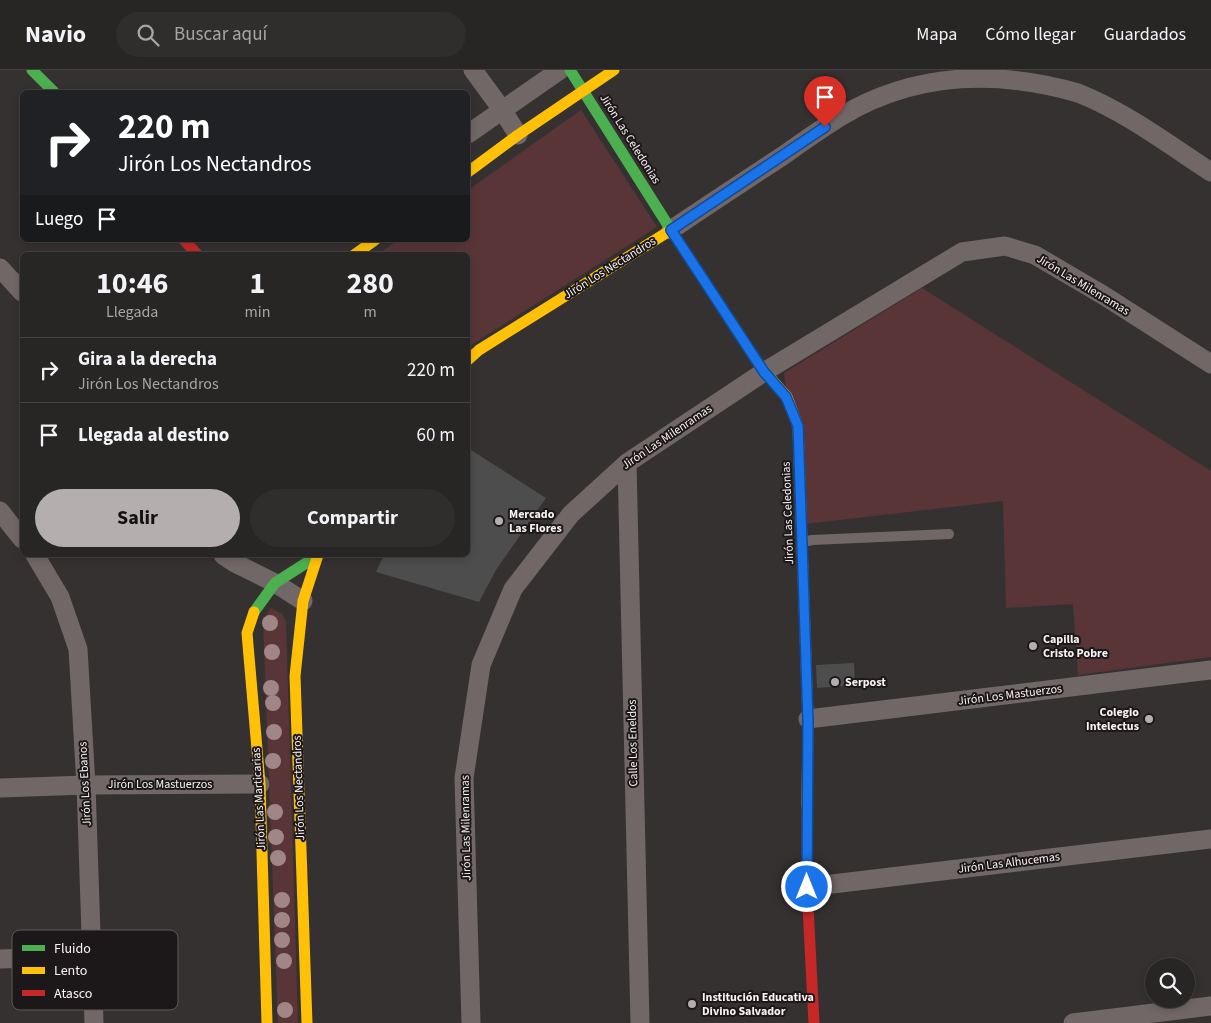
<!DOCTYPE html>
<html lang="es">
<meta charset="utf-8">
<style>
:root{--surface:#282525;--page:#302d2d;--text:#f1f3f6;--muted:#a5a5a7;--line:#444242;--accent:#b5aeae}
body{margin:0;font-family:"Source Sans 3",sans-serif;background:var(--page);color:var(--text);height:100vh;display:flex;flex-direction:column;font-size:19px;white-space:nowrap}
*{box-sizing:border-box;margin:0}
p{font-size:16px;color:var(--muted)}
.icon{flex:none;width:28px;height:28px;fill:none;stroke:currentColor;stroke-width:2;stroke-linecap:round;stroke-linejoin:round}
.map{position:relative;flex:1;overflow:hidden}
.side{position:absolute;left:20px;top:182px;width:450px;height:305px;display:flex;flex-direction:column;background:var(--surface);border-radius:8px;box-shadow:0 2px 8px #0003,0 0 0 1px var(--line)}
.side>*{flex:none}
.top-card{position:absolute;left:20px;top:20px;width:450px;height:152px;border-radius:8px;box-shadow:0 2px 8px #0003,0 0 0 1px var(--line);background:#202124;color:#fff;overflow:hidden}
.buttons{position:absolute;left:1145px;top:888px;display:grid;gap:10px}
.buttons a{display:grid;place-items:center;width:50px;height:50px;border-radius:50%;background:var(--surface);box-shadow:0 2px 8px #0003,0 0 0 1px var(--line);font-size:25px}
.pin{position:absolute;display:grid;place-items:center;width:42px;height:42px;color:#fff;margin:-51px -21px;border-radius:50% 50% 50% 0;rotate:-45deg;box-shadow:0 0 5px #0007}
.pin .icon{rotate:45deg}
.me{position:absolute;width:55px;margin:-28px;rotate:0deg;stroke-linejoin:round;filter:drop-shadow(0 0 4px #0008)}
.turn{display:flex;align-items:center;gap:18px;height:105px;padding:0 15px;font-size:22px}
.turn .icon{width:65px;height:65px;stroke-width:2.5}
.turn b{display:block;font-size:35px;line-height:42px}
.then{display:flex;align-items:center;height:48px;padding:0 15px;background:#0003;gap:10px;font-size:19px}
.eta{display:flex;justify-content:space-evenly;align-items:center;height:85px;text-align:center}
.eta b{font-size:30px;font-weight:700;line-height:35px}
.button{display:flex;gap:10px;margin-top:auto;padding:10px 15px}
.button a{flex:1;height:58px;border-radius:30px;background:var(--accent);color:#111;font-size:20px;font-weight:700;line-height:58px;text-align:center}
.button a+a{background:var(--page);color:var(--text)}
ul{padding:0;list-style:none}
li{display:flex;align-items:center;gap:15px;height:65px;padding:0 15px;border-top:1px solid var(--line)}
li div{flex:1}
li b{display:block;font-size:19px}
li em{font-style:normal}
header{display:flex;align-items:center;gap:30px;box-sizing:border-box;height:70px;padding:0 25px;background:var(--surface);border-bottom:1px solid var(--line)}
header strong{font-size:24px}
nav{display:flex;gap:28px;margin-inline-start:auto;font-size:18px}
.search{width:350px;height:45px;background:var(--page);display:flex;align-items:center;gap:12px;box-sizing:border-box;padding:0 18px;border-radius:28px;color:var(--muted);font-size:19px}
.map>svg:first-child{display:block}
</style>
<header>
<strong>Navio</strong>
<div class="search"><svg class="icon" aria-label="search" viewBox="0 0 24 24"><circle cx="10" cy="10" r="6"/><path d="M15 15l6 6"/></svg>Buscar aquí</div>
<nav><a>Mapa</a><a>Cómo llegar</a><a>Guardados</a></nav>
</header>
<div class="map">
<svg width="1211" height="953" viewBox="0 0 1211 953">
<rect width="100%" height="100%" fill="#363131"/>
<g fill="#593538">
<path d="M581,40L657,157L468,277V185H377L398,170H468V120Z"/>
<path d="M922,218L1211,401V587L1078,605L1073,534L1006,538L1003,431L805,454L784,303Z"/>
<path d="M271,538L282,544L286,552L298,953H278L263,550Z"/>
</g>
<g fill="#4d4d4e">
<path d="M468,378L546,428L496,500L479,532L376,502L384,485H468Z"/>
<path d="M854,593L855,615L817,618L816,595Z"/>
</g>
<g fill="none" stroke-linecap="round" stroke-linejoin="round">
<path stroke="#726767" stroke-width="10" d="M803,472L812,470L949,464"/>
<g stroke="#726767" stroke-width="19">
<path d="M473,0L503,41L518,65"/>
<path d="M468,64L560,0"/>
<path d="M671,160C708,135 746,110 784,85C802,72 821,59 840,47C914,2 997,0 1078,23C1126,42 1168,74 1211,102"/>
<path d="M0,198L22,222"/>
<path d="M627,393L640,953"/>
<path d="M0,441L22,469"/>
<path d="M35,485L60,527L78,579L86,715L94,953"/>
<path d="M223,485L235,493L275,513L303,531"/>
<path d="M808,649L1211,600"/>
<path d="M0,718L86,715L260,714"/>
<path d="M807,817L1211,769"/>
<path d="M0,889L91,886"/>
<path d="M471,953L464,708L481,595L513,519L571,444L627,393L764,302L962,182L1005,176L1035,185L1103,225L1211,294"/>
<path d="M1073,953L1211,936"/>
</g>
<g stroke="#4caf50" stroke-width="11">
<path d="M32,0L54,22"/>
<path d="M570,0L671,160L764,302L772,310"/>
<path d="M254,542L275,513L317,486"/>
</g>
<g stroke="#ffc107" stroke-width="11">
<path d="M468,102L518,65L614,0"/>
<path d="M354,185L375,170"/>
<path d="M468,290L479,280L671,160"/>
<path d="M772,310L787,327L798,356L808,649L807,736"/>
<path d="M254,542L247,563L260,714L267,953"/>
<path d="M307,953L295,606L303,531L318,485"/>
</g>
<g stroke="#c62828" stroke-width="11">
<path d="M184,170L198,185"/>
<path d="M807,736V817L814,953"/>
</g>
</g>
<g fill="#a18687">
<circle cx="270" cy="553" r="8"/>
<circle cx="272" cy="582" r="8"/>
<circle cx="271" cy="618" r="8"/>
<circle cx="273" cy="633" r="8"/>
<circle cx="274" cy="662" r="8"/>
<circle cx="273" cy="691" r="8"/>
<circle cx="275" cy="742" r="8"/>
<circle cx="276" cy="767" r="8"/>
<circle cx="278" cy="788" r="8"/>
<circle cx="282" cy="830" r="8"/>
<circle cx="282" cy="850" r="8"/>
<circle cx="282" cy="870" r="8"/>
<circle cx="284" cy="891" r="8"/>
<circle cx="285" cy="940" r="8"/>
</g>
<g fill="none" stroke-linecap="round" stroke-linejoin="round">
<g stroke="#114b97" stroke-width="12">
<path id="route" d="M807,817L808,650L798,356L786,327L764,302L671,160L825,57"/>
</g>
<use href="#route" stroke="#1a73e8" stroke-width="9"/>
</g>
<g fill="#b5aeae" stroke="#1c1718" stroke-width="2">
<circle cx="499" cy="451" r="5"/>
<circle cx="1033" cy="576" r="5"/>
<circle cx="835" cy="612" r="5"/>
<circle cx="1149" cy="649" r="5"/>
<circle cx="692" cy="934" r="5"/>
</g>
<g text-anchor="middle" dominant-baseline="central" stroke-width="4" stroke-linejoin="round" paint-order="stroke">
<g font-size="12" fill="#f9f2f2" stroke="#1c1718">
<text transform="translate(630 69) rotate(58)">Jirón Las Celedonias</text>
<text transform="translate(610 198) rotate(-32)">Jirón Los Nectandros</text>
<text transform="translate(1083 215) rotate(31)">Jirón Las Milenramas</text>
<text transform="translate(667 367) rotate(-34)">Jirón Las Milenramas</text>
<text transform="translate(788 443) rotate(-92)">Jirón Las Celedonias</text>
<text transform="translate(1010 625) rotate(-7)">Jirón Los Mastuerzos</text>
<text transform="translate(633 673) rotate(-91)">Calle Los Eneldos</text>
<text transform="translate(85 714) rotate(-93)">Jirón Los Ebanos</text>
<text x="160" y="714">Jirón Los Mastuerzos</text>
<text transform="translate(299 718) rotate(-92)">Jirón Los Nectandros</text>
<text transform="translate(259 729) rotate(-93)">Jirón Las Marticarias</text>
<text transform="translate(466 758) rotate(-91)">Jirón Las Milenramas</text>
<text transform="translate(1009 793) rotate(-7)">Jirón Las Alhucemas</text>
</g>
<g font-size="12" font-weight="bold" fill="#f9f2f2" stroke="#1c1718" text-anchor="start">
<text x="509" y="444">Mercado<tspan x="509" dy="14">Las Flores</tspan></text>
<text x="1043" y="569">Capilla<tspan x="1043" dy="14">Cristo Pobre</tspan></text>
<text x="845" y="612">Serpost</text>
<text x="1139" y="642" text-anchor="end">Colegio<tspan x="1139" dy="14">Intelectus</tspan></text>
<text x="702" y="927">Institución Educativa<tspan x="702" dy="14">Divino Salvador</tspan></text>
</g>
</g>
<rect x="12" y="860" width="166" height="80" rx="8" fill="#1c1718" stroke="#5e5959" stroke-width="1"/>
<rect x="22" y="875" width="23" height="6" fill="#4caf50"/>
<rect x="22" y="897" width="23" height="7" fill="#ffc107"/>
<rect x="22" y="920" width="23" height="6" fill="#c62828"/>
<g font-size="14" fill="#f9f2f2">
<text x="54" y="883">Fluido</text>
<text x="54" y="905">Lento</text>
<text x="54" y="928">Atasco</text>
</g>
</svg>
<div class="buttons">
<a><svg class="icon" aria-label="search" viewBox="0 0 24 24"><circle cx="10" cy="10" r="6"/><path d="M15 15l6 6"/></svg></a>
</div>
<div class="pin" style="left:825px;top:57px;background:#d93025"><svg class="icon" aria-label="arrive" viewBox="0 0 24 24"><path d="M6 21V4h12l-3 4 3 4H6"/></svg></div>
<svg class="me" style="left:807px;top:817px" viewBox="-20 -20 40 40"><circle r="17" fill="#1a73e8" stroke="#fff" stroke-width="3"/><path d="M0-11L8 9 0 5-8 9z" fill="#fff"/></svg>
<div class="top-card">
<div class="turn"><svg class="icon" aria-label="right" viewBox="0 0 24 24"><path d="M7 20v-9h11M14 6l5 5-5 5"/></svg><div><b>220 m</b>Jirón Los Nectandros</div></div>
<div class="then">Luego<svg class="icon" aria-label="arrive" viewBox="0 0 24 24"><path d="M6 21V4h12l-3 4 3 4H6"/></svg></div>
</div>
<section class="side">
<div class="eta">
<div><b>10:46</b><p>Llegada</p></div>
<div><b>1</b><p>min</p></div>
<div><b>280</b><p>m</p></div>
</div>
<ul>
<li><svg class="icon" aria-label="right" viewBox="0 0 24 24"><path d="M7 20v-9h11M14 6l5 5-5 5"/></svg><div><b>Gira a la derecha</b><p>Jirón Los Nectandros</p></div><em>220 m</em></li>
<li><svg class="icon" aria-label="arrive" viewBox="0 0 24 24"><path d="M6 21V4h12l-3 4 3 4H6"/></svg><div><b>Llegada al destino</b></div><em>60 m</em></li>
</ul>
<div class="button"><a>Salir</a><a>Compartir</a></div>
</section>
</div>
